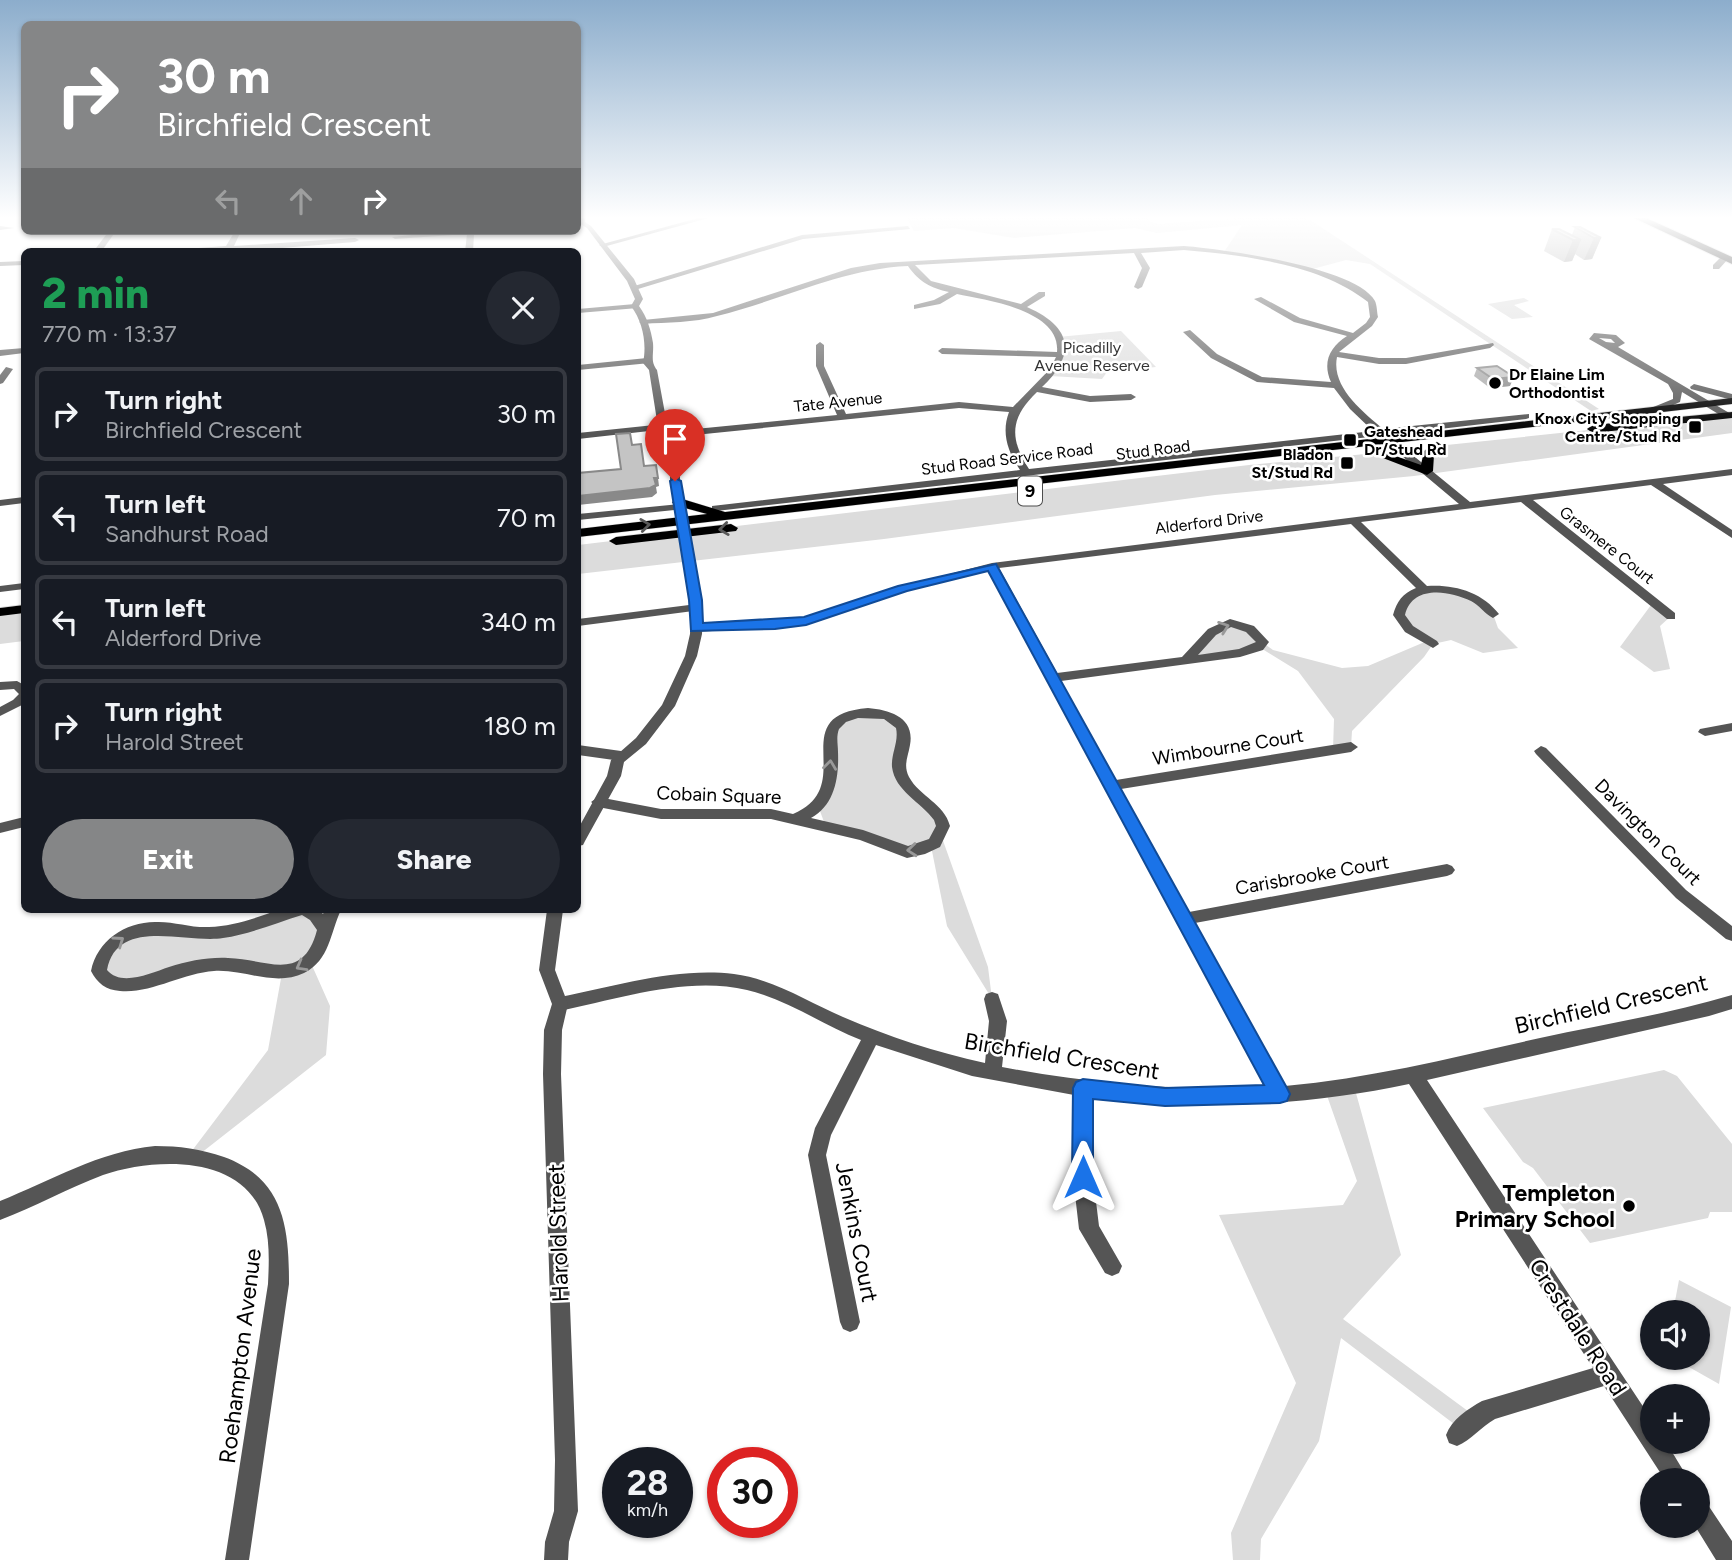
<!DOCTYPE html>
<meta charset="utf-8">
<style>
:root{--surface:#171b24;--page:#242831;--text:#f1f3f6;--muted:#9ea1a6;--line:#363941;--accent:#858687}
body{margin:0;font-family:Figtree,sans-serif;background:var(--page);color:var(--text);height:100vh;display:flex;flex-direction:column;font-size:26px;white-space:nowrap}
*{box-sizing:border-box;margin:0}
p{font-size:23px;color:var(--muted)}
.icon{flex:none;width:38px;height:38px;fill:none;stroke:currentColor;stroke-width:2;stroke-linecap:round;stroke-linejoin:round}
.map{position:relative;flex:1;overflow:hidden}
.sheet{position:absolute;left:21px;top:248px;width:560px;height:665px;display:flex;flex-direction:column;background:var(--surface);border-radius:10px;box-shadow:0 2px 5px #0004}
.sheet>*{flex:none}
.hud{position:absolute;left:21px;top:21px;width:560px;height:214px;border-radius:10px;box-shadow:0 2px 5px #0004;background:#858687;color:#fff;overflow:hidden}
.buttons{position:absolute;left:1640px;top:1300px;display:grid;gap:14px}
.buttons a{display:grid;place-items:center;width:70px;height:70px;border-radius:50%;background:var(--surface);box-shadow:0 2px 5px #0004;font-size:35px}
.speed{position:absolute;left:602px;top:1447px;display:flex;gap:14px;font-size:35px;font-weight:700;text-align:center}
.speed>*{display:grid;place-content:center;width:91px;height:91px;border-radius:50%;background:var(--surface);box-shadow:0 2px 5px #0004;line-height:1}
.speed small{font-size:18px;font-weight:400}
.speed .limit{border:10px solid #d22;background:#fff;color:#111}
.pin{position:absolute;display:grid;place-items:center;width:60px;height:60px;color:#fff;margin:-72px -30px;border-radius:50% 50% 50% 0;rotate:-45deg;box-shadow:0 0 7px #0007}
.pin .icon{rotate:45deg}
.me{position:absolute;width:77px;margin:-38px;rotate:0deg;stroke-linejoin:round;filter:drop-shadow(0 0 5px #0008)}
.turn{display:flex;align-items:center;gap:24px;height:147px;padding:0 21px;font-size:32px}
.turn .icon{width:91px;height:91px;stroke-width:2.5}
.turn b{display:block;font-size:49px;line-height:60px}
.lanes{display:flex;align-items:center;height:66px;padding:0 21px;background:#0003;justify-content:center;gap:35px;direction:ltr}
.lanes .off{opacity:.35}
.round{display:grid;place-items:center;flex:none;width:74px;height:74px;border-radius:37px;background:var(--page)}
.summary{display:flex;align-items:center;justify-content:space-between;height:119px;padding:0 21px}
h1{font-size:42px;font-weight:800;line-height:52px;color:#1e9e55}
.button{display:flex;gap:14px;margin-top:auto;padding:14px 21px}
.button a{flex:1;height:80px;border-radius:42px;background:var(--accent);color:#fff;font-size:28px;font-weight:800;line-height:80px;text-align:center}
.button a+a{background:var(--page);color:var(--text)}
ul{padding:0;list-style:none}
li{display:flex;align-items:center;gap:21px;height:94px;margin:0 14px 10px;padding:0 7px;border:4px solid var(--line);border-radius:10px}
li div{flex:1}
li b{display:block;font-size:26px}
li em{font-style:normal}
.map>svg:first-child{display:block}
</style>
<div class="map">
<svg width="1732" height="1560" viewBox="0 0 1732 1560">
<rect width="100%" height="100%" fill="#fff"/>
<g fill="#dcdcdc">
<path d="M906,217H1148L1151,222L1159,224L1249,217H1310L1307,218L1599,409L1591,411L1370,264L1346,260L1309,270L1224,252L1242,225L1157,233L1135,228L1014,238L954,228L914,231Z"/>
<path d="M1524,298L1529,301L1514,305L1533,317L1512,319L1488,304Z"/>
<path d="M1121,331L1156,367L1107,372L1102,379L1050,376L1058,365V337Z"/>
<path d="M1732,415V433L1414,476L1215,495L884,539L578,574V545L1249,465L1376,453L1427,471L1437,446Z"/>
<path d="M1417,591L1463,594L1493,614L1498,628L1518,648L1483,653L1451,640L1433,644L1424,657L1352,731L1351,747L1333,750L1334,719L1298,671L1259,647L1186,660L1212,632L1235,623L1273,650L1342,668L1368,666L1427,641L1399,615Z"/>
<path d="M1654,601L1671,616L1660,626L1670,669L1654,672L1620,647Z"/>
<path d="M24,609V641L0,644V612Z"/>
<path d="M862,712L898,723L899,767L935,811L941,835L988,967L992,999L947,926L931,846L920,850L824,822L820,811L831,731Z"/>
<path d="M299,910L323,924L310,961L330,1006L326,1055L196,1157L188,1156L268,1050L282,973L234,965L124,987L99,964L129,935L189,934Z"/>
<path d="M1664,1070L1677,1076L1732,1144V1212H1710L1708,1218L1590,1243L1533,1168L1523,1162L1483,1108Z"/>
<path d="M1354,1086L1401,1255L1343,1319L1476,1417L1462,1430L1341,1338L1319,1441L1261,1539L1260,1560H1233L1231,1533L1296,1383L1219,1215L1343,1205L1357,1181L1325,1090Z"/>
<path d="M1679,1280L1731,1307L1719,1384L1673,1358H1698V1312H1673Z"/>
</g>
<g fill="none" stroke-linecap="round" stroke-linejoin="round">
<g stroke="#dbdbdb" stroke-width="1">
<g id="primary">
<path d="M1732,398V404L578,537V529L707,514L674,505L672,502L679,498L725,512Z"/>
<path d="M1732,412V418L1593,433L1587,429L1593,425Z"/>
<path d="M1437,442L1443,446L1434,455L1433,471L1427,475L1370,453L1376,449L1421,465L1424,451Z"/>
<path d="M731,524L738,528L736,531L616,545L609,541L616,537Z"/>
<path d="M24,605V613L0,616V608Z"/>
</g>
</g>
<g stroke="#dbdbdb" stroke-width="2">
<path id="trunk" d="M1632,217H1644L1732,257V264Z"/>
</g>
<g fill="#555" fill-rule="evenodd">
<path d="M702,217H712L603,247L599,245Z"/>
<path d="M0,226L14,228L0,230Z"/>
<path d="M908,226L910,229L803,239L638,289L631,287L802,235Z"/>
<path d="M109,231H116L101,252H93Z"/>
<path d="M235,231H241L234,246L355,238L359,240L355,242L231,252H167L171,250L226,246Z"/>
<path d="M451,231H484L474,234L473,252H465L467,234L395,239L392,237Z"/>
<path d="M1184,246C1222,249 1356,267 1375,301C1377,305 1377,313 1378,317L1372,326L1339,352L1379,358H1406L1493,343L1494,345L1490,348L1406,364H1379L1337,357C1331,387 1362,411 1383,429L1529,414V418L1526,419L1388,435L1470,502L1732,469V475L1663,484L1732,530V538L1651,485L1533,500L1675,613V619H1667L1521,502L1361,522L1427,586C1454,584 1482,592 1499,614L1493,618C1485,614 1479,605 1471,601C1448,590 1412,585 1405,615L1413,626L1437,641L1439,644L1433,648L1405,632L1393,615C1397,601 1402,594 1416,588L1351,524L999,568L1057,673L1182,657L1208,629L1230,619L1254,626L1269,642L1263,650L1240,657L1061,681L1116,780L1351,742L1358,747L1351,752L1121,789L1189,912L1447,864L1452,866L1455,870L1452,874L1447,876L1195,923L1285,1086C1372,1078 1455,1057 1540,1038C1604,1024 1669,1014 1732,995V1009L1709,1016L1427,1080L1652,1420V1442H1666L1689,1480H1665L1604,1386L1495,1419C1481,1427 1471,1440 1457,1446L1449,1443L1446,1435C1452,1419 1468,1409 1482,1401L1593,1368L1409,1084C1305,1106 1198,1111 1092,1097L1093,1177L1099,1226L1122,1266L1119,1273L1112,1276L1105,1273L1079,1229L1073,1177L1074,1095L972,1076L876,1045L831,1135L826,1155L860,1322L857,1329L850,1332L843,1329L840,1322L808,1155L815,1128L861,1040C823,1025 786,999 747,990C686,976 619,999 560,1011L554,1009L552,1004L554,999L560,997C616,986 676,967 734,974C773,979 808,1002 843,1017C889,1037 936,1052 985,1063L989,1021L984,999L986,994L992,992L998,994L1007,1021L1002,1067C1090,1084 1178,1091 1267,1088L989,570L907,591L806,625L696,632L690,628L696,624L805,617L899,587L992,563L1459,504L1378,436L716,511L712,510V506L1020,470C1008,452 1001,433 1009,412L959,408L665,438L660,435L665,432L837,415L816,366V345L820,342L824,345V366L846,414L959,402L1013,407L1050,369L1056,357L942,354L938,351L942,348L1057,352C1061,310 986,300 957,294L940,304L914,309V305L934,300L949,292C931,288 919,282 908,266C841,269 782,300 717,316C694,323 667,322 643,324L639,322L643,320L713,313L851,268L880,263ZM1184,250C1242,255 1321,264 1368,302L1370,317L1366,323L1353,333L1300,318L1261,297L1254,299L1294,322L1347,336C1330,347 1322,362 1331,382L1262,377L1217,354L1190,330L1183,332L1211,358L1257,382L1334,388L1350,409L1373,431L1029,469C1009,438 1010,418 1037,392L1090,402L1131,400L1136,397L1131,394L1090,396L1042,387C1077,354 1072,327 1027,307L1045,296V292H1039L1021,304L931,281L915,265L1134,253L1142,268L1134,287L1138,289L1142,287L1150,268L1141,253ZM1231,627L1246,632L1256,642L1239,649L1198,655L1216,635Z"/>
<path d="M1722,256L1729,258L1719,269H1713V265Z"/>
<path d="M24,261V265L0,266V262Z"/>
<path d="M635,304L639,306L638,308L578,313V309Z"/>
<path d="M1594,333L1616,335L1625,343L1618,347L1731,414L1732,417L1725,418L1682,392L1680,402L1657,412H1651V408L1673,399V393L1668,384L1589,339ZM1599,338L1611,339L1615,343L1606,342Z"/>
<path d="M24,348V353L0,356V350Z"/>
<path d="M647,358L651,361L650,363L578,370V365Z"/>
<path d="M6,367L13,369L3,383L0,384V375Z"/>
<path d="M1694,384L1732,394V400L1691,389L1690,387Z"/>
<path d="M664,424L669,427L667,429L578,439V433Z"/>
<path d="M24,497V503L0,506V500Z"/>
<path d="M680,504L685,507L684,509L578,520V514Z"/>
<path d="M24,583V589L0,592V586Z"/>
<path d="M697,604L701,606V610L578,626V619Z"/>
<path d="M17,681L24,685V704L0,716V707L13,700L19,694L14,689L0,690V682Z"/>
<path d="M868,708C891,710 915,718 910,745C908,757 903,765 909,777C920,797 944,803 950,826L940,847L925,854L907,858L860,840L771,819H661L598,807L591,802L598,797L661,809H771L793,814C860,786 782,715 868,708ZM858,718L884,719L896,728C899,742 891,753 892,767C895,791 921,802 934,820L936,826L929,839L908,846L863,830L811,818C835,805 839,777 838,752C838,744 836,737 839,729L846,722Z"/>
<path d="M1732,723V731L1705,736L1698,732L1700,729Z"/>
<path d="M578,745L621,751L628,756L621,761L578,755Z"/>
<path d="M1541,746L1546,748L1686,890L1732,926V941L1726,939L1676,898L1536,754L1534,751Z"/>
<path d="M24,817V827L0,833V823Z"/>
<path d="M278,910H319L323,914L325,910H341C330,933 330,960 304,973C275,987 244,969 214,971C183,973 150,994 120,991C106,990 97,983 91,971C97,941 125,922 155,922C173,921 191,928 209,927C233,926 256,918 278,910ZM302,915L310,920L317,930C303,984 267,959 228,958C208,957 188,961 169,967C151,973 121,987 107,970C117,916 187,944 223,938C250,934 276,923 302,915Z"/>
<path d="M155,1146C179,1146 201,1149 224,1157C284,1179 289,1227 289,1284L249,1560H225L268,1284C269,1263 270,1241 264,1220C246,1154 155,1157 103,1175C68,1188 35,1207 0,1220V1201C50,1181 100,1151 155,1146Z"/>
<path d="M1698,1498L1706,1502L1732,1541V1560H1716L1695,1526H1698Z"/>
</g>
<g fill="#555" fill-rule="evenodd">
<path d="M579,217H585V222L591,226L634,279L643,299L639,306C647,317 651,330 653,343C654,355 650,361 657,370L671,446L680,459V481L703,608L702,634L697,656L675,706L646,744L624,762L621,776L585,841L583,845L578,846V829L607,776L611,760L636,738L662,705L685,656L690,634L691,608L670,481V459L661,446L649,370L643,363C647,344 643,322 631,306L635,299L627,281L587,228L579,223Z"/>
<path d="M547,910H563L555,970L568,1004L562,1030L561,1074L578,1511L569,1542L568,1560H544L545,1542L554,1511L555,1460L543,1074L544,1030L552,1004L539,970Z"/>
</g>
<use href="#primary" fill="#000" fill-rule="evenodd"/>
<use href="#trunk" fill="#000" fill-rule="evenodd"/>
</g>
<g fill="#a9a9a9">
<path d="M1575,227L1601,238L1592,259L1584,260L1575,254L1572,261L1564,262L1544,251L1552,229L1572,235Z"/>
<path d="M1477,368L1510,386L1490,388L1474,376Z"/>
</g>
<g fill="#898989">
<path d="M1594,238H1601L1592,259L1584,260Z"/>
<path d="M1573,240H1581L1572,261L1564,262Z"/>
<path d="M1514,377L1510,386L1490,388L1493,379Z"/>
<path d="M654,478H658L659,486L656,487L657,493L652,497L578,505V496Z"/>
</g>
<g fill="#c4c4c4" stroke="#898989" stroke-width="2">
<path d="M1575,227H1580L1601,238H1594Z"/>
<path d="M1552,229H1559L1581,240H1573Z"/>
<path d="M1497,366L1514,377L1493,379L1477,368Z"/>
<path d="M630,433L632,445L641,444L644,466L656,465L658,478H654L656,485L650,488L578,496V473L621,469L616,434Z"/>
</g>
<defs><path id="oneway-chevron" d="M-2-3.5L2.5 0L-2 3.5" fill="none" stroke-width="1.6" stroke-linecap="round" stroke-linejoin="round" transform="scale(1.75)"/></defs>
<g stroke="#595959">
<use href="#oneway-chevron" transform="translate(645 525) rotate(-7)"/>
<use href="#oneway-chevron" transform="translate(724 529) rotate(173)"/>
</g>
<g stroke="#999">
<use href="#oneway-chevron" transform="translate(1224 627) rotate(-20)"/>
<use href="#oneway-chevron" transform="translate(830 765) rotate(-83)"/>
<use href="#oneway-chevron" transform="translate(912 850) rotate(175)"/>
<use href="#oneway-chevron" transform="translate(119 941) rotate(-35)"/>
<use href="#oneway-chevron" transform="translate(301 966) rotate(151)"/>
</g>
<linearGradient id="sky" x2="0" y2="1"><stop stop-color="#8cadcc"/><stop offset="0.5" stop-color="#fff"/><stop offset="1" stop-color="#fff" stop-opacity="0"/></linearGradient>
<rect width="1732" height="435" fill="url(#sky)"/>
<path fill="#1a73e8" stroke="#114b97" stroke-width="2" d="M675,478L681,481L702,600L703,623L804,617L898,586L996,564L1287,1088L1290,1094L1287,1101L1280,1103L1165,1106L1093,1099V1177L1090,1184L1083,1187L1075,1184L1072,1177L1073,1088L1076,1082L1083,1079L1165,1088L1264,1085L988,571L907,591L806,625L775,629L691,631L689,600L670,481Z"/>
<g fill="#000" stroke="#fff" stroke-width="2.5">
<circle cx="1495" cy="383" r="7"/>
<rect x="1688" y="420" width="14" height="14" rx="3.5"/>
<rect x="1343" y="433" width="14" height="14" rx="3.5"/>
<rect x="1340" y="456" width="14" height="14" rx="3.5"/>
<circle cx="1629" cy="1206" r="7"/>
</g>
<g text-anchor="middle" dominant-baseline="central" stroke-width="5" stroke-linejoin="round" paint-order="stroke">
<g font-size="16" fill="#333" stroke="#fff">
<text x="1092" y="347">Picadilly<tspan x="1092" dy="18">Avenue Reserve</tspan></text>
</g>
<g font-size="16" font-weight="bold" fill="#000" stroke="#fff" text-anchor="start">
<text x="1509" y="374">Dr Elaine Lim<tspan x="1509" dy="18">Orthodontist</tspan></text>
<text x="1681" y="418" text-anchor="end">Knox City Shopping<tspan x="1681" dy="18">Centre/Stud Rd</tspan></text>
<text x="1364" y="431">Gateshead<tspan x="1364" dy="18">Dr/Stud Rd</tspan></text>
<text x="1333" y="454" text-anchor="end">Bladon<tspan x="1333" dy="18">St/Stud Rd</tspan></text>
</g>
<g font-size="16" fill="#000" stroke="#fff">
<text transform="translate(838 402) rotate(-6)">Tate Avenue</text>
<text transform="translate(1153 450) rotate(-7)">Stud Road</text>
<text transform="translate(1007 459) rotate(-7)">Stud Road Service Road</text>
<text transform="translate(1209 522) rotate(-7)">Alderford Drive</text>
<text transform="translate(1607 545) rotate(38)">Grasmere Court</text>
</g>
<rect fill="#fff" stroke="#4c4c4c" stroke-width="2" x="1018" y="476.5" width="24" height="29" rx="5"/>
<g font-size="18" font-weight="bold" fill="#000">
<text x="1030" y="491">9</text>
</g>
<g font-size="19" fill="#000" stroke="#fff">
<text transform="translate(1228 747) rotate(-9)">Wimbourne Court</text>
<text transform="translate(719 795) rotate(2)">Cobain Square</text>
<text transform="translate(1648 832) rotate(45)">Davington Court</text>
<text transform="translate(1312 875) rotate(-10)">Carisbrooke Court</text>
</g>
<g font-size="23" fill="#000" stroke="#fff">
<text transform="translate(1611 1004) rotate(-13)">Birchfield Crescent</text>
<text transform="translate(1062 1056) rotate(9)">Birchfield Crescent</text>
<text transform="translate(857 1232) rotate(79)">Jenkins Court</text>
<text transform="translate(558 1233) rotate(-92)">Harold Street</text>
<text transform="translate(1578 1327) rotate(57)">Crestdale Road</text>
<text transform="translate(240 1356) rotate(-83)">Roehampton Avenue</text>
</g>
<g font-size="23" font-weight="bold" fill="#000" stroke="#fff" text-anchor="end">
<text x="1615" y="1193">Templeton<tspan x="1615" dy="26">Primary School</tspan></text>
</g>
</g>
</svg>
<div class="buttons">
<a><svg class="icon" aria-label="sound" viewBox="0 0 24 24"><path d="M4 9h4l5-4v14l-5-4H4zM17 9q2 3 0 6"/></svg></a>
<a>+</a>
<a>−</a>
</div>
<div class="speed"><div>28<small>km/h</small></div><div class="limit">30</div></div>
<div class="pin" style="left:675px;top:481px;background:#d93025"><svg class="icon" aria-label="arrive" viewBox="0 0 24 24"><path d="M6 21V4h12l-3 4 3 4H6"/></svg></div>
<svg class="me" style="left:1083px;top:1177px" viewBox="-20 -20 40 40"><path d="M0-17L14 15 0 8-14 15z" fill="#1a73e8" stroke="#fff" stroke-width="4"/></svg>
<div class="hud">
<div class="turn"><svg class="icon" aria-label="right" viewBox="0 0 24 24"><path d="M7 20v-9h11M14 6l5 5-5 5"/></svg><div><b>30 m</b>Birchfield Crescent</div></div>
<div class="lanes"><svg class="icon off" aria-label="left" viewBox="0 0 24 24"><path d="M17 20v-9H6M10 6l-5 5 5 5"/></svg><svg class="icon off" aria-label="ahead" viewBox="0 0 24 24"><path d="M12 20V5M6 11l6-6 6 6"/></svg><svg class="icon" aria-label="right" viewBox="0 0 24 24"><path d="M7 20v-9h11M14 6l5 5-5 5"/></svg></div>
</div>
<section class="sheet">
<div class="summary"><div><h1>2 min</h1><p>770 m · 13:37</p></div><a class="round"><svg class="icon" aria-label="close" viewBox="0 0 24 24"><path d="M6 6l12 12M18 6L6 18"/></svg></a></div>
<ul>
<li><svg class="icon" aria-label="right" viewBox="0 0 24 24"><path d="M7 20v-9h11M14 6l5 5-5 5"/></svg><div><b>Turn right</b><p>Birchfield Crescent</p></div><em>30 m</em></li>
<li><svg class="icon" aria-label="left" viewBox="0 0 24 24"><path d="M17 20v-9H6M10 6l-5 5 5 5"/></svg><div><b>Turn left</b><p>Sandhurst Road</p></div><em>70 m</em></li>
<li><svg class="icon" aria-label="left" viewBox="0 0 24 24"><path d="M17 20v-9H6M10 6l-5 5 5 5"/></svg><div><b>Turn left</b><p>Alderford Drive</p></div><em>340 m</em></li>
<li><svg class="icon" aria-label="right" viewBox="0 0 24 24"><path d="M7 20v-9h11M14 6l5 5-5 5"/></svg><div><b>Turn right</b><p>Harold Street</p></div><em>180 m</em></li>
</ul>
<div class="button"><a>Exit</a><a>Share</a></div>
</section>
</div>
